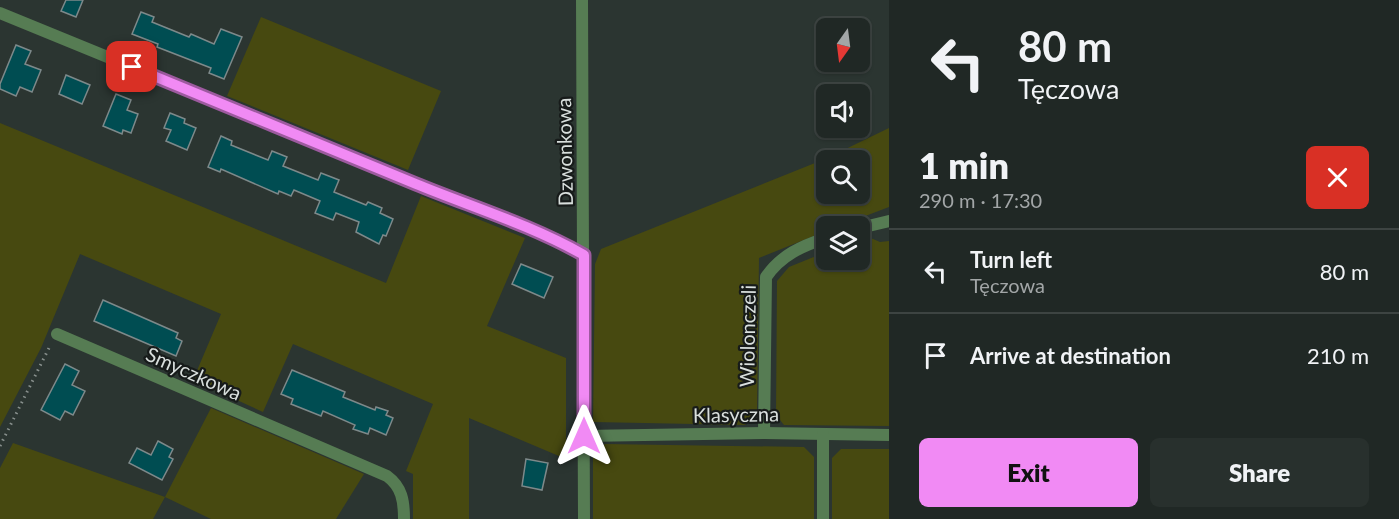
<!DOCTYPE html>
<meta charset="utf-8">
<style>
:root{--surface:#202825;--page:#28302d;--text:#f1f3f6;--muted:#a2a6a7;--line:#3d4442;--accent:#f18af4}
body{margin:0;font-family:Lato,sans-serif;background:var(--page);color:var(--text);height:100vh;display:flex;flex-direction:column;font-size:22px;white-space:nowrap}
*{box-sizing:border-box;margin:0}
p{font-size:20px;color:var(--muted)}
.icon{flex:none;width:33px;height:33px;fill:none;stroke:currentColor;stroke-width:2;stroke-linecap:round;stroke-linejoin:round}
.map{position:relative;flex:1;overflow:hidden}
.drawer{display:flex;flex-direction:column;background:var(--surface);width:510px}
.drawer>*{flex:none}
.top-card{background:#202825;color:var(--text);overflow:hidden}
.needle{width:39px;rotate:194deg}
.tools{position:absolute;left:816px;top:18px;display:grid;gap:12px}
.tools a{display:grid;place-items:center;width:54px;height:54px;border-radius:9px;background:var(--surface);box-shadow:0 2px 4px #0004,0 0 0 2px var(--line);font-size:30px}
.pin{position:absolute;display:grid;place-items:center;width:51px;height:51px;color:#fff;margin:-26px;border-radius:12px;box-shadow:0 3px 9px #0006}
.me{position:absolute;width:66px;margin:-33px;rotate:0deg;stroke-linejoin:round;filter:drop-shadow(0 0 4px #0008)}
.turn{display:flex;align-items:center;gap:21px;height:126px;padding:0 30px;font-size:27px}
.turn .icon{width:78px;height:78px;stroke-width:2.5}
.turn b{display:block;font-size:42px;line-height:51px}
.round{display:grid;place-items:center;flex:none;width:63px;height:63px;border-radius:9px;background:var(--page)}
.headline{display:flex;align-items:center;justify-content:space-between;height:102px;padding:0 30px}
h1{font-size:36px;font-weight:800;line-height:45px}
.primary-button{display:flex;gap:12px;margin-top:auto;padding:12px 30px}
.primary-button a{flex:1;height:69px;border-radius:9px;background:var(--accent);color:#111;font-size:24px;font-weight:800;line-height:69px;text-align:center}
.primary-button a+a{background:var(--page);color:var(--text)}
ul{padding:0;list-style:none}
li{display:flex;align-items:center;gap:18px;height:84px;padding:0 30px;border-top:2px solid var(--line)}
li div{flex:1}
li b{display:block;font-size:22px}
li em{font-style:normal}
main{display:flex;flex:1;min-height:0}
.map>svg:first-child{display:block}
</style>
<main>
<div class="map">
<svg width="889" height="519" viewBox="0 0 889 519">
<rect width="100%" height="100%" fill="#2b3531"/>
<g fill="#474910" fill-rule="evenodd">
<path d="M261,17L441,91L408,170L227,96Z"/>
<path d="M0,123L386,283L421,196L525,238L487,326L566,358V459L469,418V519H413V474L406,471L433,404L293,344L263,412L193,380L221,314L80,254L41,348L0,427Z"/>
<path d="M889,128V207L839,226H826V231L759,258L757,414L745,425L593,422L595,264L601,249L825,159ZM826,160H860V194H826Z"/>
<path d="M866,236L880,242L889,241V426L784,425L776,415L777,281L789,267L826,252V260H860V239Z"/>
<path d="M211,408L364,474L336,519H211L165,497L153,519H0V468L13,443L165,497Z"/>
<path d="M605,444L804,447L814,457V519H593V455Z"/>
<path d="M841,449H889V519H832V458Z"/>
</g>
<g fill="#004d52" stroke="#7d898a" stroke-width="1.5">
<path d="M66,0H83L76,17L61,11Z"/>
<path d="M141,12L154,17L152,22L189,37L191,34L214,44L221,29L242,37L224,79L209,73L211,68L157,47L158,44L132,34Z"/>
<path d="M16,45L31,51L25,64L41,70L32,92L20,87L16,96L0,89V84Z"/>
<path d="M66,75L90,85L82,104L59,94Z"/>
<path d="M116,94L131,100L127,110L138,114L131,133L123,130L122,134L103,126Z"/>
<path d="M170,113L185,119L184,123L196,128L187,150L166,141L171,130L164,128Z"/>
<path d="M221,136L232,141L231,145L268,160L272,151L287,157L283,166L318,180L321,173L339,180L334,192L366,205L368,202L382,208L380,213L393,219L386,236L383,235L379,244L356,232L359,222L336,213L333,220L315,213L320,201L294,190L291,196L279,191L278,194L221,169L220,172L208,167Z"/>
<path d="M521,264L553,277L544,298L512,284Z"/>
<path d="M103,300L178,333L176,338L182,341L176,356L94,321Z"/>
<path d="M65,364L79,371L72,385L85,391L73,415L65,411L60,420L41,410Z"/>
<path d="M292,370L345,392L343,397L375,410L376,407L388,411L386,415L393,418L386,435L370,428L368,434L353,429L355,425L323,411L321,416L291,404L293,399L281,394Z"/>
<path d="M158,441L173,449L169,457L173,459L162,480L129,463L137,448L151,455Z"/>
<path d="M526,459L548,463L542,490L522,486Z"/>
</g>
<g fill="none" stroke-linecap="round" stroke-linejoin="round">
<path stroke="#88908d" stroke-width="3" stroke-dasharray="1.5 4.5" stroke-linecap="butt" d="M0,446L50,346"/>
<g stroke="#567c53" stroke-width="12">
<path d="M582,0L584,519"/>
<path d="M0,13L420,185C475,206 533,226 584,255"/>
<path d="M860,228L889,221"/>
<path d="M57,334L387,476C402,487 404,501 404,519"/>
<path d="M764,433L766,277C781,255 802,246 826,238"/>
<path d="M584,436L764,433L889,435"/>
<path d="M823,519V434"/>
</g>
</g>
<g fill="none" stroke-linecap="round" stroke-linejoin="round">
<g stroke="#9d5a9f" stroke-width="15">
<path id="route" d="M132,67C227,106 321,145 416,184C472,207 531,225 584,255V436"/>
</g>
<use href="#route" stroke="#f18af4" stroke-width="10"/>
</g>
<g text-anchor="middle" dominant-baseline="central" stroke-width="4.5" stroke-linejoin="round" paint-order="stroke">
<g font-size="20" fill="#d9dfdd" stroke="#171b1a">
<text transform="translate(564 152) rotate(-91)">Dzwonkowa</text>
<text transform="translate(747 336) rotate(-89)">Wiolonczeli</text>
<text transform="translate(194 373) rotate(24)">Smyczkowa</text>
<text transform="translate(736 414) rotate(-1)">Klasyczna</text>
</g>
</g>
</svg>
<div class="tools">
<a><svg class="needle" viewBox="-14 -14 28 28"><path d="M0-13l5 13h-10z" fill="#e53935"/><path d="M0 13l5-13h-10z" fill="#a2a6a7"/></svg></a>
<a><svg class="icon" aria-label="sound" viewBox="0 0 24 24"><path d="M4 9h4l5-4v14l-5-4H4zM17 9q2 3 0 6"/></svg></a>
<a><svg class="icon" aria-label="search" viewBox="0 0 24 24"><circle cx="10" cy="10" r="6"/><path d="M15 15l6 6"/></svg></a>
<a><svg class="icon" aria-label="layers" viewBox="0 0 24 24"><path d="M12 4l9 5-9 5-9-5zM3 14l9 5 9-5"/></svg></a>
</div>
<div class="pin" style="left:132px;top:67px;background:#d93025"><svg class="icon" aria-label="arrive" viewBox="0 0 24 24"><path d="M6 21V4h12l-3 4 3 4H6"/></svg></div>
<svg class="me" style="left:584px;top:436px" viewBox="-20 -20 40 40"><path d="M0-17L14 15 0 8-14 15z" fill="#f18af4" stroke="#fff" stroke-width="4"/></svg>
</div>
<section class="drawer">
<div class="top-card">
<div class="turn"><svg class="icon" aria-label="left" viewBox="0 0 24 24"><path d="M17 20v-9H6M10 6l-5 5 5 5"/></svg><div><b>80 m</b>Tęczowa</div></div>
</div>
<div class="headline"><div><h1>1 min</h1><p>290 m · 17:30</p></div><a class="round" style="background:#d93025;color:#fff"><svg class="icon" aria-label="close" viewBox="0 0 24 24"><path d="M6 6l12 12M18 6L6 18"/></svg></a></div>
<ul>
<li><svg class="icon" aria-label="left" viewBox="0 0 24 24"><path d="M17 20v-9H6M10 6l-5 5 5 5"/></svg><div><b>Turn left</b><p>Tęczowa</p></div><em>80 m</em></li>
<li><svg class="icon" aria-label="arrive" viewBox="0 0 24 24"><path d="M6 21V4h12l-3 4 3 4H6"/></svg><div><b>Arrive at destination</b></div><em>210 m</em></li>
</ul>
<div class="primary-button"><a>Exit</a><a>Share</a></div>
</section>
</main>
